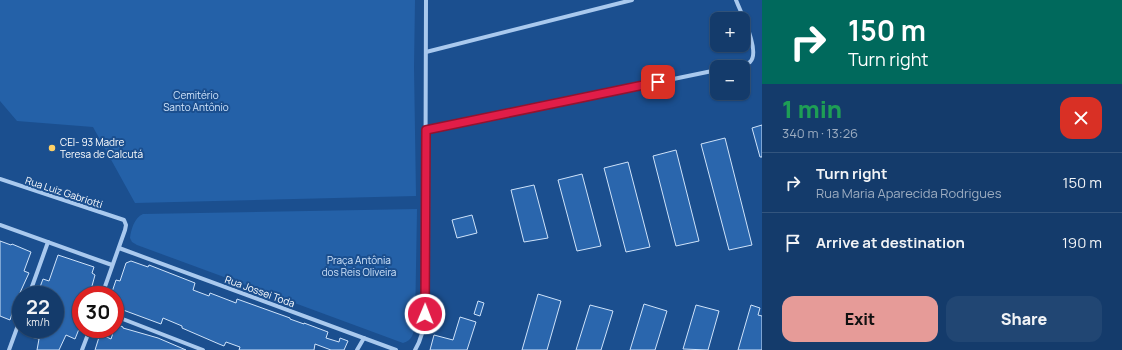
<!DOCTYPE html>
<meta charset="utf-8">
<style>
:root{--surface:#143b6b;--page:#214673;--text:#f1f3f6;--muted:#9dadc1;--line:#33557e;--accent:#e69b98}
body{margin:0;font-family:Manrope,sans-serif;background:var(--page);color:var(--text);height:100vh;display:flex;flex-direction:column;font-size:15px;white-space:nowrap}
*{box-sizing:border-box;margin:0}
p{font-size:13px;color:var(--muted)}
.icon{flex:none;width:22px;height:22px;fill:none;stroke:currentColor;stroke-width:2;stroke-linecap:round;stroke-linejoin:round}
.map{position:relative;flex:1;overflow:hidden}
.drawer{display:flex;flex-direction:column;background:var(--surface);width:360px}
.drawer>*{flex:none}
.banner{background:#00695c;color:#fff;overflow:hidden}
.controls{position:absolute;left:710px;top:12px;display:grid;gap:8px}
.controls a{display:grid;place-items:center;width:40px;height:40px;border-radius:8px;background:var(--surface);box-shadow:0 1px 3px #0004,0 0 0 1px var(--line);font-size:20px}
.speed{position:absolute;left:12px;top:286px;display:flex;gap:8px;font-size:20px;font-weight:700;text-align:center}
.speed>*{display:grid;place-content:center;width:52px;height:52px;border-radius:50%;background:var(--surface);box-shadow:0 1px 3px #0004,0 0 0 1px var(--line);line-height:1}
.speed small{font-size:10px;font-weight:400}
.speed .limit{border:6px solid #d22;background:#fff;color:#111}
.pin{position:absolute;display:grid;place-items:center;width:34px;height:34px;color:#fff;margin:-17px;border-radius:8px;box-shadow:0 2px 6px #0006}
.me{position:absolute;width:44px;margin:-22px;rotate:1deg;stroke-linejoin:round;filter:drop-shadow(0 0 3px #0008)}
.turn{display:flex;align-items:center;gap:14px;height:84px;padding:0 20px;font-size:18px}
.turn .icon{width:52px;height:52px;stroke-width:2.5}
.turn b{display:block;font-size:28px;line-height:34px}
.round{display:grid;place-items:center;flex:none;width:42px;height:42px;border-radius:12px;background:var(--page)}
.overview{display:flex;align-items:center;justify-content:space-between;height:68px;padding:0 20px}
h1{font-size:24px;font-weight:800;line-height:30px;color:#1e9e55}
.button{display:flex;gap:8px;margin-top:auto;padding:8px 20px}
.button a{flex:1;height:46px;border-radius:12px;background:var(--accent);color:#111;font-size:16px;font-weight:800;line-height:46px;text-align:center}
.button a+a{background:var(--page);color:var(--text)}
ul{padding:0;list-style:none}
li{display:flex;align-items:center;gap:12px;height:60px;padding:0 20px;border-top:1px solid var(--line)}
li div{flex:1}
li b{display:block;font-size:15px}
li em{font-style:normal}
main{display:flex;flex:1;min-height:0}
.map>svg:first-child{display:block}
</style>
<main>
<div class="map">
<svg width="762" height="350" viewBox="0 0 762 350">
<rect width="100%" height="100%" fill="#1b4f8f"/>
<g fill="#2461a8">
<path d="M0,0H415L414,67L416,196L135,203L93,127L17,121L0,101Z"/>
<path d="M417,209L415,325C413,334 413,340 403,343L137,245L132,242L130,238C131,230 134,218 143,214Z"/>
</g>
<g fill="#2a66ad" stroke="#cfe3fa">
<path d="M762,125V157H760L752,128Z"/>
<path d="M725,138L752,245L729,250L701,144Z"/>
<path d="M676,150L699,241L676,246L653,156Z"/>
<path d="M628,162L650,247L626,252L604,168Z"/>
<path d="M582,174L601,246L577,251L558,180Z"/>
<path d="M534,185L548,238L524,242L511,190Z"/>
<path d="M472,215L477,233L457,238L452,220Z"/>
<path d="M0,241L11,245L12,244L31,252L24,271L29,273L18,297L17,303L19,304L15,312L13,311L10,320L0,316Z"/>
<path d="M58,255L94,267L92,273L95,275L92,286L95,288L92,295H81V324L75,339L66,335L59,350H37L39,339L31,337L34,329H55V295H37L43,279L49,281Z"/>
<path d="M131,261L148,267L149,265L195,283L193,290L209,296L210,293L236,303L237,299L290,318V319L304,324V323L328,332L326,338L339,342L340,338L348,341L344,350H331L315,344L314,350H239L240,347L226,342L224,346L219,344L182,328V326L163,318L161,324L115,307V295H111L116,280L120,281L126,263Z"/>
<path d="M538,294L561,301L547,350H522Z"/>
<path d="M478,301L484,303L480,316L474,314Z"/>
<path d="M644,304L667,311L655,350H630Z"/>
<path d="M590,305L613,311L601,350H576Z"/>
<path d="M696,305L719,311L708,350L683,349Z"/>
<path d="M751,305L760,308L758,315L762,316V350H738Z"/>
<path d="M460,317L476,322L467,350H430L434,335L453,340Z"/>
<path d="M116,324L123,327V328L158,338L186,350H95L100,334L111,339Z"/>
</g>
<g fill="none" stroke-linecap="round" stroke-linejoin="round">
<g stroke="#a9c9ee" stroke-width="4">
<path d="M426,52L632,0"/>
<path d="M732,67C737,66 746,66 750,62C761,52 741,13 736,0"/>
<path d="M426,130L717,70"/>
<path d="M0,179L124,220L126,225L125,230L102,295"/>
<path d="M0,225L112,265"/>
<path d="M119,248L396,350"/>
<path d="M29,295L48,242"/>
<path d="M115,316L203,350"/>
<path d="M9,350L21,317"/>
<path d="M82,350L90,329"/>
<path d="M357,350L364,338"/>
<path d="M415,350C422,339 424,327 425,314L426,0"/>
</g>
</g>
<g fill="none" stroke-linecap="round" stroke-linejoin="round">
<g stroke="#92132f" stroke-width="10">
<path id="route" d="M425,314L426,130L658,82"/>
</g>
<use href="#route" stroke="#e11d48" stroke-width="7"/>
</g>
<circle fill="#ffd166" stroke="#1b4f8f" stroke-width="1.5" cx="52" cy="148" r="4"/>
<g text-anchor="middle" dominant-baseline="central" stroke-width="4" stroke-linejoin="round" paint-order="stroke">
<g font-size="10" fill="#cfe3fa" stroke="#1b4f8f">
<text x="196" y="95">Cemitério<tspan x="196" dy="12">Santo Antônio</tspan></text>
<text x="359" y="260">Praça Antônia<tspan x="359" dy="12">dos Reis Oliveira</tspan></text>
</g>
<g font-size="10" fill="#fff" stroke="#1b4f8f" text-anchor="start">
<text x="60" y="142">CEI- 93 Madre<tspan x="60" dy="12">Teresa de Calcutá</tspan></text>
</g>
<g font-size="10" fill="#fff" stroke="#1b4f8f">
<text transform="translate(64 192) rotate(18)">Rua Luiz Gabriotti</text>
<text transform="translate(260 291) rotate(20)">Rua Jossei Toda</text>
</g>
</g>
</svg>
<div class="controls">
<a>+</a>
<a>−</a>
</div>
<div class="speed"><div>22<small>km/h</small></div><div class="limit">30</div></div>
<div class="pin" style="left:658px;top:82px;background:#d93025"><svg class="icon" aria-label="arrive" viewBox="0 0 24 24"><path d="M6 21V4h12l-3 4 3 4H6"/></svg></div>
<svg class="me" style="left:425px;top:314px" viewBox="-20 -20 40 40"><circle r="17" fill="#e11d48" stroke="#fff" stroke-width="3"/><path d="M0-11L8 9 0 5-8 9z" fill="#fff"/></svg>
</div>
<section class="drawer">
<div class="banner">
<div class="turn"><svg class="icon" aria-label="right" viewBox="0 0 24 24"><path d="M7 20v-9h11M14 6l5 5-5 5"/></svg><div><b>150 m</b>Turn right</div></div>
</div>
<div class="overview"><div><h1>1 min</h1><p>340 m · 13:26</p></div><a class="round" style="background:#d93025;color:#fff"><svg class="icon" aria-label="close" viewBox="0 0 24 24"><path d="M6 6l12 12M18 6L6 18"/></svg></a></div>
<ul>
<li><svg class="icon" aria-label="right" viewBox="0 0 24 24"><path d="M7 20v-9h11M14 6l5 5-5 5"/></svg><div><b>Turn right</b><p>Rua Maria Aparecida Rodrigues</p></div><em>150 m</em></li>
<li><svg class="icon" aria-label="arrive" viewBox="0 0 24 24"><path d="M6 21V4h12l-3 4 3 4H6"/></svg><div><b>Arrive at destination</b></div><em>190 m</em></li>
</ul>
<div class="button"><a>Exit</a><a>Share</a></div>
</section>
</main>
